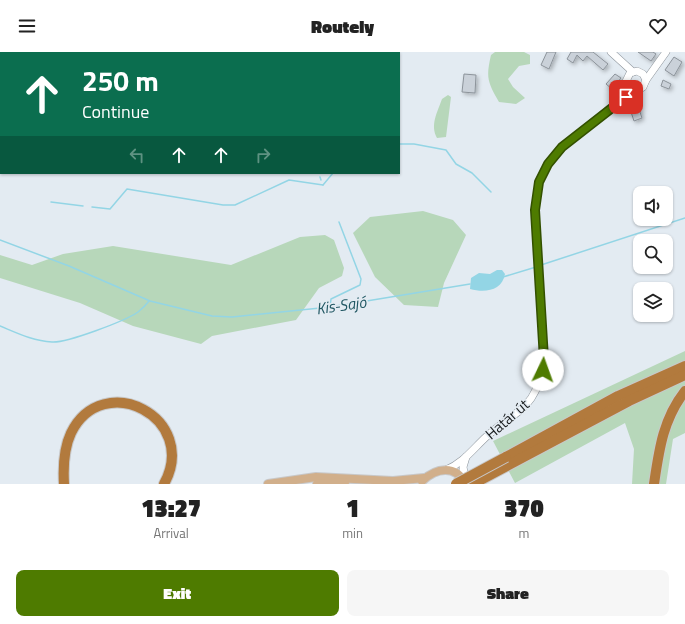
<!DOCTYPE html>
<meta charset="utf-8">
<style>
:root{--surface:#fff;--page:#f6f6f6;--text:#222;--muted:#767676;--accent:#4e7b00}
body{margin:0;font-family:"Titillium Web",sans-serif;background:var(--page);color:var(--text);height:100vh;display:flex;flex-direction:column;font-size:15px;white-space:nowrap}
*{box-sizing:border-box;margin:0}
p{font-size:13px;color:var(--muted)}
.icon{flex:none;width:22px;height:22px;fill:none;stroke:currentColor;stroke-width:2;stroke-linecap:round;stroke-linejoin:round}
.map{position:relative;height:432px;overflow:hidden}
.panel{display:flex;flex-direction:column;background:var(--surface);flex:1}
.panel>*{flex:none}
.hud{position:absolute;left:0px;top:0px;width:400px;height:122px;box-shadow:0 1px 3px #0004;background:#0b6e4f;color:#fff;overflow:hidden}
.controls{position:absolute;left:633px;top:134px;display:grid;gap:8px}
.controls a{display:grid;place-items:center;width:40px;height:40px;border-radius:8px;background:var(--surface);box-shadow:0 1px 3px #0004;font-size:20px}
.pin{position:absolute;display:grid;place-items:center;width:34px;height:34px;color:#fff;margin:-17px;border-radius:8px;box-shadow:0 2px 6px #0006}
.me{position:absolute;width:44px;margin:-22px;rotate:3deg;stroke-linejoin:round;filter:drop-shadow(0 0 3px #0008)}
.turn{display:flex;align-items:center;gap:14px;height:84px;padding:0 16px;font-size:18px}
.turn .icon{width:52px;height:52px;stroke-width:2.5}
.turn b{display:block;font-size:28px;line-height:34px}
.lanes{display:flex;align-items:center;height:38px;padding:0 16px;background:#0003;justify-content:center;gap:20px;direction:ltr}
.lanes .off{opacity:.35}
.eta{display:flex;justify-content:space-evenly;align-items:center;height:68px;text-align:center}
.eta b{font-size:24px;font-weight:800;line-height:28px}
.primary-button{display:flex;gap:8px;margin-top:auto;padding:8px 16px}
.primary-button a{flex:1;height:46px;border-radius:8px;background:var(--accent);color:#fff;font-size:16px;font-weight:800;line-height:46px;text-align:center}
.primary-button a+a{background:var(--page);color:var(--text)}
header{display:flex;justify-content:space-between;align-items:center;height:52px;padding:0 16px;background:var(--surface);font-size:18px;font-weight:800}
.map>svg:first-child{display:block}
</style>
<header><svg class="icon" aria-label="menu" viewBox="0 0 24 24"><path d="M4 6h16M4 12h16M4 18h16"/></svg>Routely<svg class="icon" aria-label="heart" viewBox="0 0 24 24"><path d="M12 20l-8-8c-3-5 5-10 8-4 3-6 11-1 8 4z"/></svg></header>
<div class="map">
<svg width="685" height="432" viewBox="0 0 685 432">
<defs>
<filter id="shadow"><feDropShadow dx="2" dy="2" stdDeviation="2" flood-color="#0004"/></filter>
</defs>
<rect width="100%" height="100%" fill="#e3ebf2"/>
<g fill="#b7d7ba">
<path d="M495,0H524L530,3V12L519,14L508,27L513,35L525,46L516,52L499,50C487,29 486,25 491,3Z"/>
<path d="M448,43L451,45L446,85L437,86C430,73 437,61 442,47Z"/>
<path d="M423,159L453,168L466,183L444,231L438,255L404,253L375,225L353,181L370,165Z"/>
<path d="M325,183L334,188L344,216L342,224L319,236L296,268L212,284L201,292L133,274L80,251L0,226V203L32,213L63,202L113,194L231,213L300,185Z"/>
<path d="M685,299V381L673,387L666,432H632L634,397L625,371L515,431L493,389Z"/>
</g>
<path fill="#93d5e5" d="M497,218H502L505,222C502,239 485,241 470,237L471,226L479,221L490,222Z"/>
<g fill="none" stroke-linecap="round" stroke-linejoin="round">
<g stroke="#93d5e5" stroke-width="1.5">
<path d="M399,92H414L446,98L456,112L472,121L491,140"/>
<path d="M320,125L321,128"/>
<path d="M323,133L333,121"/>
<path d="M51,150L83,154"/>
<path d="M92,155L110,157L127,137L223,153H235L289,128L323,133"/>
<path d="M0,188L69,214L150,249L212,264L232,265L330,255L470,232"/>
<path d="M541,213L685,166"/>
<path d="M503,225L536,215"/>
<path d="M330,255L331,247L360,233L361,227L339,170"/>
<path d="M0,274C17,281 33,289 52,290C67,291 125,269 138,260C142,257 146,253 149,249"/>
</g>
</g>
<g fill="#cad1d9" stroke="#8c939a" filter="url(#shadow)">
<path d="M547,0H556L549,17L541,13Z"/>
<path d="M571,0H593L608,12L603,18L587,4L583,9L577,3L573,11L567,7Z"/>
<path d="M638,0H653L656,2L651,9Z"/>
<path d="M674,5L682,10L674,24L665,18Z"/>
<path d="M464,22L476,23L475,41L462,40Z"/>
<path d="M615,22L621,26L612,37L606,32Z"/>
<path d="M663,28L671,32L669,37L661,34Z"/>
<path d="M639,57L642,66L634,69L631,60Z"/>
</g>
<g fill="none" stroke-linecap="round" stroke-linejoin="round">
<g stroke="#8e959c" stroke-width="6">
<g id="minor">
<path d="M114,1L116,0"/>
<path d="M0,70H1"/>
</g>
</g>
<g stroke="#8e959c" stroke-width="8">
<g id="secondary">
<path d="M611,0L633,20"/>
<path d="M646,28L666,0"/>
<path d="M446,418C463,411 473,397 486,385C518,356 537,358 544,307L535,159L539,130L548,112L562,95L615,52L643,35L646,28L643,22L637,19L630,21L615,52"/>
<path d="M466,430L463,415L466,405"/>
</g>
</g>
<g stroke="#c8c8c9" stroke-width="10">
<g id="primary">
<path d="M422,429C436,416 455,412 466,432"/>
<path d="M268,432L316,425L393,429L424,426"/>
<path d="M317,432L345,430"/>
</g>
</g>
<g stroke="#c8c8c9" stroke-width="12">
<g id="motorway">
<path d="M506,405L618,344L685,314"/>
<path d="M64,432C63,415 64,396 71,381C103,316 200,366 164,432"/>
<path d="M473,432L629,349L685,323"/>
<path d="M654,432C659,398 663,367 685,339"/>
</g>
</g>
<use href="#minor" stroke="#fff" stroke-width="5"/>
<use href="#secondary" stroke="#fff" stroke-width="7"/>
<use href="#primary" stroke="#d1af8b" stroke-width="8"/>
<use href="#motorway" stroke="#b27a3d" stroke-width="10"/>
<g stroke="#c8c8c9" stroke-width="12" stroke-linecap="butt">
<path id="motorway-bridge" d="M456,432L506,405"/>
</g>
<use href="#motorway-bridge" stroke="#b27a3d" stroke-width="10"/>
</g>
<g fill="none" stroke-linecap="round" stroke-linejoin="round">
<g stroke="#335000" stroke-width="10">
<path id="route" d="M543,318L544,307L535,158L539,130L548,112L562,95L626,45"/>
</g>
<use href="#route" stroke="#4e7b00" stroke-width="7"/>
</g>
<g text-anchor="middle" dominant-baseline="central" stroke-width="3" stroke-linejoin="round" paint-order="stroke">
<g font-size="15" fill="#181b1d" stroke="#e3ebf2">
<text transform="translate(507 367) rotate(-41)">Határ út</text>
</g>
<g font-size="16" font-style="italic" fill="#225864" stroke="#e3ebf2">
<text transform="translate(341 253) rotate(-8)">Kis-Sajó</text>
</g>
</g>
</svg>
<div class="controls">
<a><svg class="icon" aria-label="sound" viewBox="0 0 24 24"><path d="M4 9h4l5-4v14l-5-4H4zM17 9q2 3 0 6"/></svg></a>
<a><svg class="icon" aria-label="search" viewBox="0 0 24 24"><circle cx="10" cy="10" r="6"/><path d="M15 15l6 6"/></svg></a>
<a><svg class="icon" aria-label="layers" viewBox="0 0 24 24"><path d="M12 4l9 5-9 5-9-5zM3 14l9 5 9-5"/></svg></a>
</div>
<div class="pin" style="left:626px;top:45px;background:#d93025"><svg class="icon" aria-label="arrive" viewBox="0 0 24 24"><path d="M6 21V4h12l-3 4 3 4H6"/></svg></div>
<svg class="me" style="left:543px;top:318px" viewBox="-20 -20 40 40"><circle r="19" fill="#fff"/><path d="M0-13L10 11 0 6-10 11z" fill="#4e7b00"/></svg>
<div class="hud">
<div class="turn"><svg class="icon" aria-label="ahead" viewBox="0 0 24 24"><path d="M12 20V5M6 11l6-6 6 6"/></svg><div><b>250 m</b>Continue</div></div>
<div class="lanes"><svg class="icon off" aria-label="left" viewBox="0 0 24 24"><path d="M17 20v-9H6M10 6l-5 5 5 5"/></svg><svg class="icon" aria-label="ahead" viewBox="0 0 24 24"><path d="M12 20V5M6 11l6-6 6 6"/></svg><svg class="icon" aria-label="ahead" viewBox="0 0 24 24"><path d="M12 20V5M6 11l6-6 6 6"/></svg><svg class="icon off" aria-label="right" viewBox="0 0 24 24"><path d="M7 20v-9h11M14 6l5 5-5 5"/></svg></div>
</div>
</div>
<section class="panel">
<div class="eta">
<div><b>13:27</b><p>Arrival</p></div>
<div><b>1</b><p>min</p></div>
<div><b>370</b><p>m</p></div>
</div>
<div class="primary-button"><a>Exit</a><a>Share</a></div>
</section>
